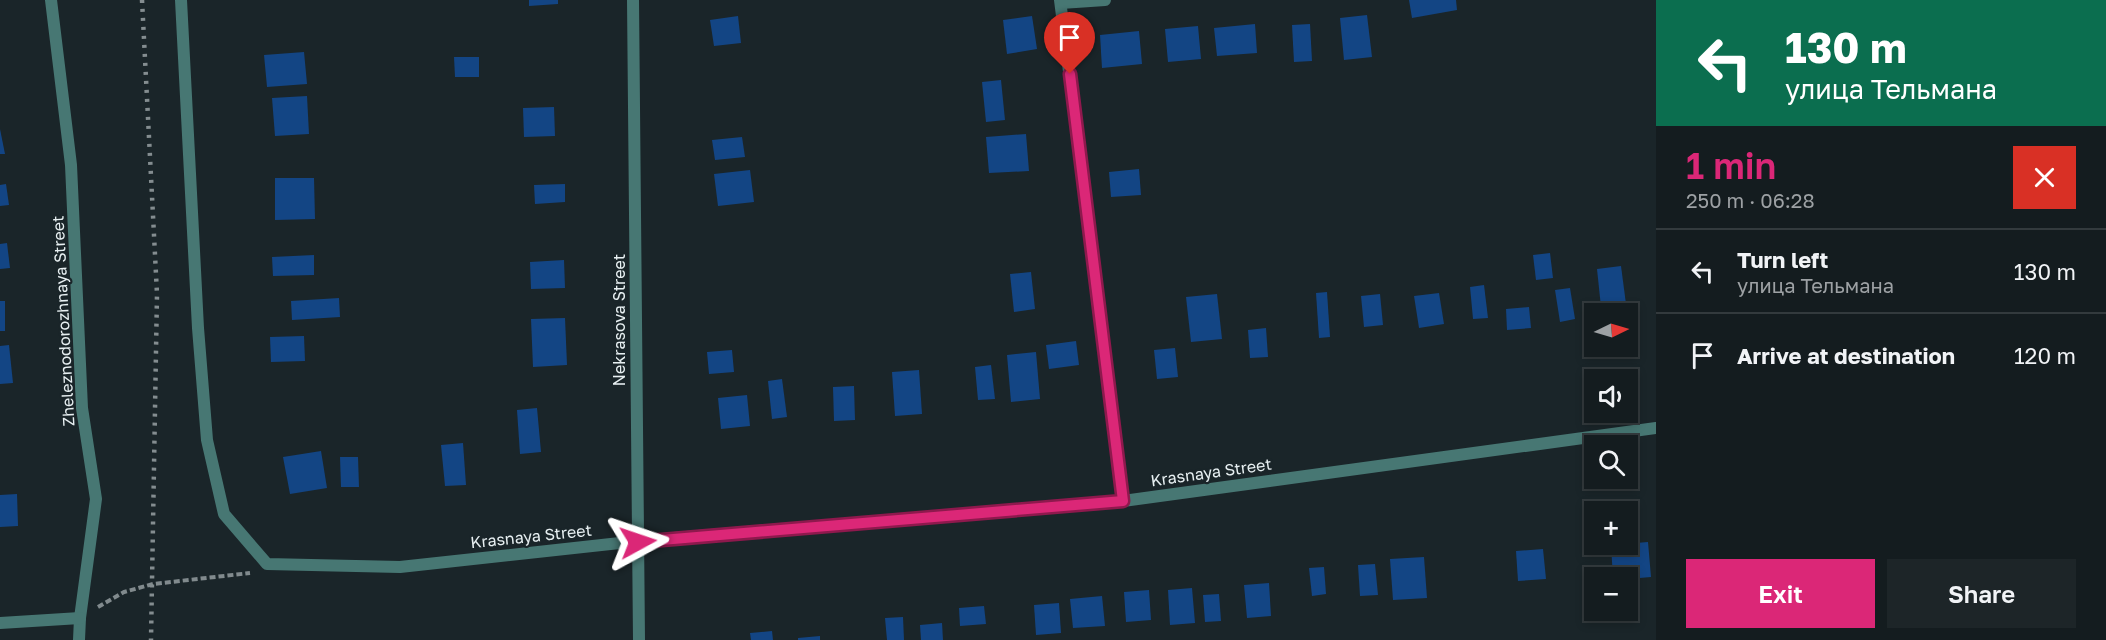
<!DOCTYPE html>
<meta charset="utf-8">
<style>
:root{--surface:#141c1f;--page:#1d2528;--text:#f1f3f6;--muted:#9da1a4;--line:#333a3d;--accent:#db2777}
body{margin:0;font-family:"Golos Text",sans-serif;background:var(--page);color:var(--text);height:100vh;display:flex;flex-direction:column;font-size:22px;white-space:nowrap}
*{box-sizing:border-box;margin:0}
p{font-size:20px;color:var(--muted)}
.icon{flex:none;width:33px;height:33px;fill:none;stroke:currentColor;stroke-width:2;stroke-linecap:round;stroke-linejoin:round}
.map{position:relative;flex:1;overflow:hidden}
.drawer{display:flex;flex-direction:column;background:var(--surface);width:450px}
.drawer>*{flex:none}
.top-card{background:#0b6e4f;color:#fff;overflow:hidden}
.needle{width:39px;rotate:85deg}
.fabs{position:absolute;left:1584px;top:303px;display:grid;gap:12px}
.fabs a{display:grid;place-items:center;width:54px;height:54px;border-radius:0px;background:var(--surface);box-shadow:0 3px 9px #0003,0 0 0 2px var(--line);font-size:30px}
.pin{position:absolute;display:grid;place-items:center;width:51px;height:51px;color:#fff;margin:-62px -26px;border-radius:50% 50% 50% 0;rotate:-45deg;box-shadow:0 0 6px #0007}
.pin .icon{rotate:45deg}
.me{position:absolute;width:66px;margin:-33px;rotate:85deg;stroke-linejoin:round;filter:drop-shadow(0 0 4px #0008)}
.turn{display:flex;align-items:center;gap:21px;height:126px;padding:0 30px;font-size:27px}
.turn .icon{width:78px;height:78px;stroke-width:2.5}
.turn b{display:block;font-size:42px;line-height:51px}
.round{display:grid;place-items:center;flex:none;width:63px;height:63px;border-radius:0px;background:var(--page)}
.summary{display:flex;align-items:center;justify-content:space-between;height:102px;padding:0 30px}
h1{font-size:36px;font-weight:600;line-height:45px;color:var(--accent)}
.primary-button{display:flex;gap:12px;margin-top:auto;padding:12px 30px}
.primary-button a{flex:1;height:69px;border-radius:0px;background:var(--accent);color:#fff;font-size:24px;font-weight:600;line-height:69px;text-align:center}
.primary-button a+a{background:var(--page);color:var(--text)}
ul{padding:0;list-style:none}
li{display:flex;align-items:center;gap:18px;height:84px;padding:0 30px;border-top:2px solid var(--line)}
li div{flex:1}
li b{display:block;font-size:22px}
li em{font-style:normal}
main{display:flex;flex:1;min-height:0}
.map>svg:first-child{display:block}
</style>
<main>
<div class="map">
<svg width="1656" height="640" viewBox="0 0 1656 640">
<rect width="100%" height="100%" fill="#1a2529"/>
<g fill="#134584">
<path d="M529,0H558V4L529,6Z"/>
<path d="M1409,0H1456L1457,10L1412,18Z"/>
<path d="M1367,15L1372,57L1344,60L1340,18Z"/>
<path d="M738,16L741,43L714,46L710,20Z"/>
<path d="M1032,16L1037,49L1007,54L1003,20Z"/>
<path d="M1255,24L1257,53L1217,56L1214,28Z"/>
<path d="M1310,24L1312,61L1294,62L1292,25Z"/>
<path d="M1198,26L1201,59L1168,62L1165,29Z"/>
<path d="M1139,31L1142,64L1102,68L1100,35Z"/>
<path d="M304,52L307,84L267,87L264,55Z"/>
<path d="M454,57H479V77H455Z"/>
<path d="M1001,80L1005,120L986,122L982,82Z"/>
<path d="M307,96L309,134L275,136L272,98Z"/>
<path d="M554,107L555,136L524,137L523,108Z"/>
<path d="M0,129L5,154H0Z"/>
<path d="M1026,134L1029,171L989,173L986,137Z"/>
<path d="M742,137L745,157L715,160L712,140Z"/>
<path d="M1139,169L1141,195L1111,197L1109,172Z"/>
<path d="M750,170L754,202L718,206L714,174Z"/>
<path d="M275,178H314L315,219L275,220Z"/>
<path d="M6,184L9,205L0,206V185Z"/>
<path d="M565,184V202L535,204L534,185Z"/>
<path d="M7,243L10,268L0,269V244Z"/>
<path d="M1550,253L1553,278L1536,280L1533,255Z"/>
<path d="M314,255V275L273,276L272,257Z"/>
<path d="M564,260L565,288L531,289L530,262Z"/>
<path d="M1621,266L1626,304L1601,307L1597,269Z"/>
<path d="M1031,272L1035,309L1014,312L1010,274Z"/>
<path d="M1484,285L1488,318L1473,319L1470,287Z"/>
<path d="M1570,288L1575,319L1560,322L1555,290Z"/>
<path d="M1327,292L1330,337L1319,338L1316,293Z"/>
<path d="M1439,293L1444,324L1419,328L1414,296Z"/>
<path d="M1217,294L1222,339L1191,342L1186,297Z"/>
<path d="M1380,294L1383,325L1364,327L1361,296Z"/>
<path d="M339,298L340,317L292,320L291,301Z"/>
<rect x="0" y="301" width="5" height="30"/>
<path d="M1529,307L1531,328L1507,330L1506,309Z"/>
<path d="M565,318L567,365L533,367L531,319Z"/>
<path d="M1266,328L1268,357L1250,358L1248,330Z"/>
<path d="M304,336L305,361L271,362L270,337Z"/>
<path d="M1076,341L1079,365L1049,369L1046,345Z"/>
<path d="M9,345L13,383L0,384V346Z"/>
<path d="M1175,348L1178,377L1157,379L1154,350Z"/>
<path d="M732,350L734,372L709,374L707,352Z"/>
<path d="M1036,352L1040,399L1011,402L1007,355Z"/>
<path d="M991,365L995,399L978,400L975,367Z"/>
<path d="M919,370L922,414L895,416L892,372Z"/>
<path d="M782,379L787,417L772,419L768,381Z"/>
<path d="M854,386L855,420L834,421L833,387Z"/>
<path d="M747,395L750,426L721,429L718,398Z"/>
<path d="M537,408L541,452L520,454L517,410Z"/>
<path d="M463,443L466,485L445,486L441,445Z"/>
<path d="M321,451L327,488L290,494L283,457Z"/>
<path d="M340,457H358L359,487H341Z"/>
<path d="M17,494L18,526L0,527V495Z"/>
<path d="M1648,542L1651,577L1628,579V578H1613L1611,545Z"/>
<path d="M1543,549L1546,579L1518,581L1516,551Z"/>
<path d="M1424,557L1427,598L1393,600L1390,559Z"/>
<path d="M1375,564L1378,595L1360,596L1358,565Z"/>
<path d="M1324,567L1326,594L1312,596L1309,568Z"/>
<path d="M1269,583L1271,616L1247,618L1244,585Z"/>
<path d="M1192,588L1195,623L1170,625L1168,590Z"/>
<path d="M1149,590L1151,620L1126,622L1124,592Z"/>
<path d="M1219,594L1221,621L1205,622L1203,595Z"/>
<path d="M1102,596L1105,626L1073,628L1070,599Z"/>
<path d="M1059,603L1061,633L1036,635L1034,605Z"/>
<path d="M984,606L986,624L960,626L959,608Z"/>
<path d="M903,617L904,640H887L885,618Z"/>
<path d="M942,623L943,640H921L920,625Z"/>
<path d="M772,631L773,640H751L750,633Z"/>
<path d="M820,636V640H798V638Z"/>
</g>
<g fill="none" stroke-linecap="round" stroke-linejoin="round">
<path stroke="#818a8d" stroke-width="4" stroke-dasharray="6 3" stroke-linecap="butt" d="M98,607L124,592L153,584L250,573"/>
<g stroke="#477773" stroke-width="12">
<path d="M51,0L71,165L82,408L96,499L80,618L79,640"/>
<path d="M181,0L198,328L207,440L224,514L267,564L400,567L638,541L1123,501L1656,428"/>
<path d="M633,0L639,640"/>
<path d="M1060,0L1123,501"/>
<path d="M1061,3L1105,0"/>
<path d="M0,623L80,618"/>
</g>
<path stroke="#848d90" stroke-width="4.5" stroke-dasharray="3 6" stroke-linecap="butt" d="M142,0L157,294L151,640"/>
</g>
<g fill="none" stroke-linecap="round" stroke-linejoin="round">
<g stroke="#8e194d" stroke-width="15">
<path id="route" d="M638,542L1123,501L1070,74"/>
</g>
<use href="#route" stroke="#db2777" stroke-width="10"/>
</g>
<g text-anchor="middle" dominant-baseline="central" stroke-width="4.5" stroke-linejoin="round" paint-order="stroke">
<g font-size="16" fill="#e7eff1" stroke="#1a2529">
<text transform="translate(619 320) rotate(-90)">Nekrasova Street</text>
<text transform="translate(63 321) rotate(-93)">Zheleznodorozhnaya Street</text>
<text transform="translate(1211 472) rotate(-8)">Krasnaya Street</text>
<text transform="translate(531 536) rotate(-6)">Krasnaya Street</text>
</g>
</g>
</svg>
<div class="fabs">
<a><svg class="needle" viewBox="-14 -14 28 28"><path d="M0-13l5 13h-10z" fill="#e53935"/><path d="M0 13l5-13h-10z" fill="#9da1a4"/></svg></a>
<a><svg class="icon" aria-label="sound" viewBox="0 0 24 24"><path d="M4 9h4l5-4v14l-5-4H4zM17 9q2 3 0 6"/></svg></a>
<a><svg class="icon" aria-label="search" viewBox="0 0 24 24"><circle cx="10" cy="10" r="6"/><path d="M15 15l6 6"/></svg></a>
<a>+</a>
<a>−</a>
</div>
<div class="pin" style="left:1070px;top:74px;background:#d93025"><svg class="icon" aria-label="arrive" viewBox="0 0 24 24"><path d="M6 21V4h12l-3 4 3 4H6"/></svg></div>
<svg class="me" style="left:638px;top:542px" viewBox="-20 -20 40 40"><path d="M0-17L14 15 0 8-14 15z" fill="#db2777" stroke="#fff" stroke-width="4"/></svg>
</div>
<section class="drawer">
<div class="top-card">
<div class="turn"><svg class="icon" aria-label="left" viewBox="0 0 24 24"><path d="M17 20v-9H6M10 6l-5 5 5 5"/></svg><div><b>130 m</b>улица Тельмана</div></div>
</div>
<div class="summary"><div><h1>1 min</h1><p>250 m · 06:28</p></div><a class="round" style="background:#d93025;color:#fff"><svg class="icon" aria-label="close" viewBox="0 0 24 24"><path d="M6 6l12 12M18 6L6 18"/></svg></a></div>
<ul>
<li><svg class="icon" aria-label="left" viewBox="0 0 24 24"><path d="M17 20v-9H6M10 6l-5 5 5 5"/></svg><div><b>Turn left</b><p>улица Тельмана</p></div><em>130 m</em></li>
<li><svg class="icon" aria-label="arrive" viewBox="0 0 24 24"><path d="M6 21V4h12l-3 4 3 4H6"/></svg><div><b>Arrive at destination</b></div><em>120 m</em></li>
</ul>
<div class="primary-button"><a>Exit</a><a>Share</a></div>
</section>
</main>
